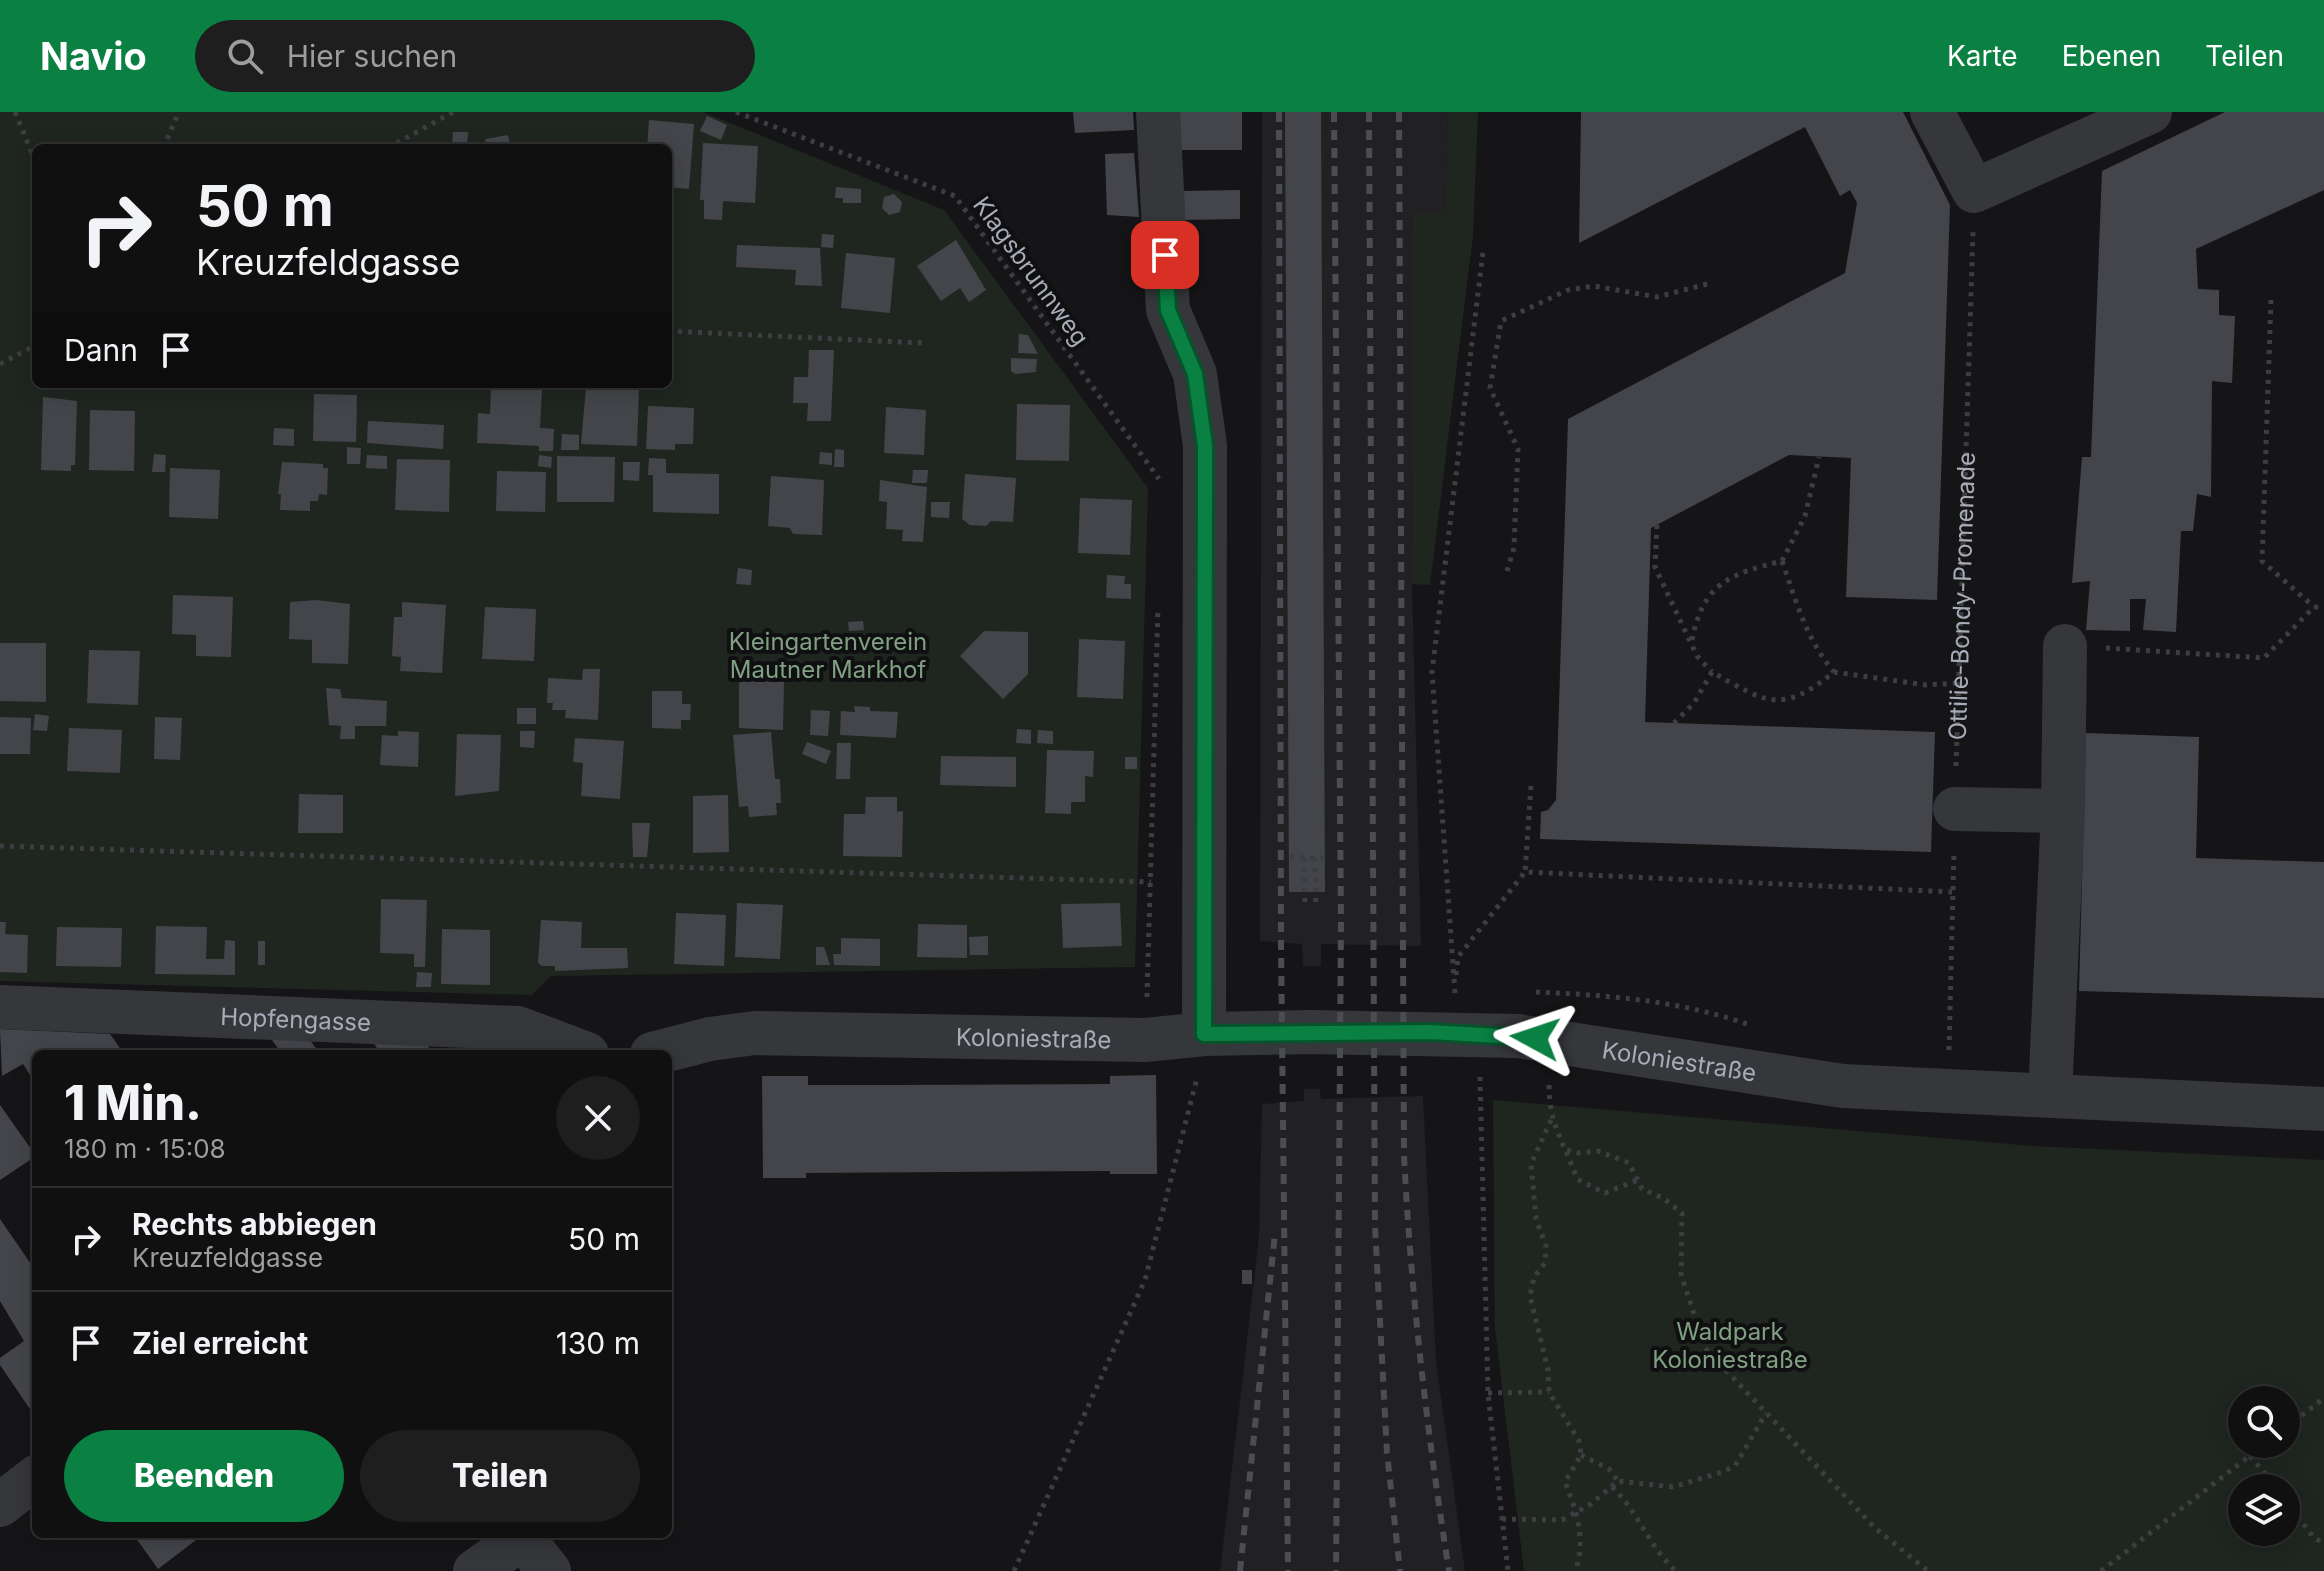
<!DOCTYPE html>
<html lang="de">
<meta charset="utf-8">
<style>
:root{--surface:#101011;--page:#1e1e1f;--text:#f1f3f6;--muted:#9c9d9f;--line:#303031;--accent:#0b8043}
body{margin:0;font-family:Inter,sans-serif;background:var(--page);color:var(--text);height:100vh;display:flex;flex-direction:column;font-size:30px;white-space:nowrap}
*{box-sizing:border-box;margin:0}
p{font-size:26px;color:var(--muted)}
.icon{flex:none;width:44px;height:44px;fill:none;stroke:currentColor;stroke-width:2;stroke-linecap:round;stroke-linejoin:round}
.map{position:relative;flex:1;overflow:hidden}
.panel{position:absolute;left:32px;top:938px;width:640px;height:488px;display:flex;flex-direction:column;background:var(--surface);border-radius:12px;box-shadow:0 4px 20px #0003,0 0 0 2px var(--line)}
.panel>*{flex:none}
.top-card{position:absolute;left:32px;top:32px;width:640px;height:244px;border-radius:12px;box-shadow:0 4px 20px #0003,0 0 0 2px var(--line);background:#101011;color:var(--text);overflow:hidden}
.fabs{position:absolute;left:2228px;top:1274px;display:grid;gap:16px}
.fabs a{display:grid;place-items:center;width:72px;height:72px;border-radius:50%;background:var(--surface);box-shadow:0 4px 20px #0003,0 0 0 2px var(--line);font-size:40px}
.pin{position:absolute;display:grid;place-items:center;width:68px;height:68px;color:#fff;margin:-34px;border-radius:16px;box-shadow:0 4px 12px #0006}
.me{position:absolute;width:88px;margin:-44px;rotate:275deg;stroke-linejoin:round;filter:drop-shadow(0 0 6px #0008)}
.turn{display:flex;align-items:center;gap:28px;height:168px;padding:0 32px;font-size:36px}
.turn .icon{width:104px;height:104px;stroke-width:2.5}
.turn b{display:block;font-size:56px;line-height:68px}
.then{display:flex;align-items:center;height:76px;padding:0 32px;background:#0003;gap:16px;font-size:30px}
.round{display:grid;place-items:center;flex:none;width:84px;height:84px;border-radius:42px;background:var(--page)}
.head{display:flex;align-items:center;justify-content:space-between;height:136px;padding:0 32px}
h1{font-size:48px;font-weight:800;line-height:60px}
.primary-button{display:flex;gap:16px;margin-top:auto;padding:16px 32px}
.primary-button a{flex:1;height:92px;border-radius:48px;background:var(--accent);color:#fff;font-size:32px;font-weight:800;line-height:92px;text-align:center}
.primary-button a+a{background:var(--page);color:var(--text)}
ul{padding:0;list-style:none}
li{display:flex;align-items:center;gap:24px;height:104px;padding:0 32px;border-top:2px solid var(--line)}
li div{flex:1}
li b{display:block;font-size:30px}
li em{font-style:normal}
header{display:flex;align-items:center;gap:48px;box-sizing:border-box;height:112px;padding:0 40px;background:var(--accent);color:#fff}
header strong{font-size:38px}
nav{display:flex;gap:44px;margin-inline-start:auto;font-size:28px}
.search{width:560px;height:72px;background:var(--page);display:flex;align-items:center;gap:20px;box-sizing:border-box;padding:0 28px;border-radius:44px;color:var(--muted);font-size:30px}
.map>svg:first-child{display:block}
</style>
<header>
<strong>Navio</strong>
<div class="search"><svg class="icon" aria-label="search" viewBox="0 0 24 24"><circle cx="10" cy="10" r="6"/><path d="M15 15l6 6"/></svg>Hier suchen</div>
<nav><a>Karte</a><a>Ebenen</a><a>Teilen</a></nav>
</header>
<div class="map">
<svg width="2324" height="1459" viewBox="0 0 2324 1459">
<rect width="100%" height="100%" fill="#151517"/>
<g fill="#212124">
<path d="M1262,0H1448L1445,103L1415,102L1412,472L1421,834L1321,832V854H1303L1302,832L1260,829Z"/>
<path d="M1304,977H1320L1321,987L1423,984L1436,1249L1465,1459H1220L1259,1125L1262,992L1304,989Z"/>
</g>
<g fill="#1f2620" fill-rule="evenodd">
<path d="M0,0H703L944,98L1148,376L1135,855L551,864L532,883L0,869ZM36,36H668V272H36Z"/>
<path d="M1448,0H1478L1473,123L1430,473L1412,472L1414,102H1445Z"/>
<path d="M1493,988L2033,1034L2324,1048V1459H1524L1495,1216ZM2286,1288V1332H2242V1288ZM2286,1376V1420H2242V1376Z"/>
</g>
<g fill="#44454a">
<path d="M1073,0H1133L1134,18L1075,21Z"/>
<rect x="1170" y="0" width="72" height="38"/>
<path d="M1285,0H1321L1325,780H1289Z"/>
<path d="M1581,0H1903L1950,93L1937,488L1846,485L1851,346L1789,343L1651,416L1645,610L1935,620L1931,740L1540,727L1541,700L1548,698L1556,688L1568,307L1845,161L1857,91L1850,78L1840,84L1805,15L1579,131Z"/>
<path d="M2225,0H2324V78L2196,137L2198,177L2219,178V203L2235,204L2232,271L2212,269L2211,385L2197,382L2193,419H2181L2176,520L2143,518L2146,487H2130V519L2086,518L2090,469L2072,471L2082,345H2091L2102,59Z"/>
<path d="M707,4L727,13L721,28L700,19Z"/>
<path d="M649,8L694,12L689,77L668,75V36H647Z"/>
<path d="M453,20H468L467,33H452Z"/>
<path d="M508,23L511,36H486L485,27Z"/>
<path d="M703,31L758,34L755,91L723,89L722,108L704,107V88H700Z"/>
<path d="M1134,41L1139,105L1107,103L1105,42Z"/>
<path d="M836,75L861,77V91H843V86H835Z"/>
<path d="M1240,78V107L1181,108V79Z"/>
<path d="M894,82L902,90L900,100L889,103L882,96L884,85Z"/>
<path d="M822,122L834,123L833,136L821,135Z"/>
<path d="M956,128L986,178L969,190L960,176L941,189L917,154Z"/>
<path d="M737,133L820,136L822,174L795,173L796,158L736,155Z"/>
<path d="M846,141L895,146L890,201L841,196Z"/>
<path d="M1019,222L1028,223L1038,242L1018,241Z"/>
<path d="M809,238H834L831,309H807L808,291H793L794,265H808Z"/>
<path d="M1011,246L1037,247L1036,260L1015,262L1011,259Z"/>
<path d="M591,272H635V276H639L637,334L581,332L586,275Z"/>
<path d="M491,276L542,278L540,316L554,317L553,339H539V334L477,331L478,301L490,302Z"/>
<path d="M314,282L357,283L356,330L313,329Z"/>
<path d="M43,285L77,289L75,353H71V359L41,358Z"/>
<path d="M1017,292L1070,293L1069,349L1016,348Z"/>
<path d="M648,294L694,296L693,332H675V338L646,337Z"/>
<path d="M886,295L926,298L924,343L884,341Z"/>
<path d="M90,298L135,299L134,359L89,358Z"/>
<path d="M368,309L444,313L443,337L367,331Z"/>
<path d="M274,316L294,317V334L273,333Z"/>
<path d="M562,322L579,323V338H561Z"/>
<path d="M347,335L361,336L360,352H347Z"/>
<path d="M835,337L844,338V355H834Z"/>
<path d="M820,340L832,341V353L819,352Z"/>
<path d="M154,342L166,343L165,360H152Z"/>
<path d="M367,343L387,344V357L366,356Z"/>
<path d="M539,343L552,345L551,356L538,354Z"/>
<path d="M557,344L615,345L614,390H557Z"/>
<path d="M649,346L666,347V361L719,362V402L653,400V363H648Z"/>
<path d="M397,347L450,348L449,400L395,398Z"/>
<path d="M282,350L323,352V356H328L327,383L319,382L318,389H310V399L280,398L281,382H278Z"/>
<path d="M623,350H640L639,369L623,368Z"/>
<path d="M170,356L220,358L218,407L169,405Z"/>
<path d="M913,358H928L927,371H912Z"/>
<path d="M497,359L546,360L545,400L496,399Z"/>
<path d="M965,362L1016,366L1013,410L991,409L986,414L970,413L962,407Z"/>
<path d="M771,364L824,368L822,423L793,422L790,416L768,414Z"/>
<path d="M880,368L927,375L923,430L902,429L903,418L886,417L887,390L879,389Z"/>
<path d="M1080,386L1132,388L1130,443L1078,441Z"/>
<path d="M931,390H950L949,406L931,405Z"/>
<path d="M738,456L752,458L751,473L736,472Z"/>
<path d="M1107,463L1125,464L1124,472H1131V487L1106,486Z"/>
<path d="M173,483L233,485L231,545L196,544V523L172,522Z"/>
<path d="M316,488L350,492L348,552L312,551V528L289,527L290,490Z"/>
<path d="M402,490L446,493L442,561L400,559L401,545L392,544L394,505H402Z"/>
<path d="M485,495L536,497L534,549L482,547Z"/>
<path d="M863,509L864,518L849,519L848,510Z"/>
<path d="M984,519L1028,520V562L1003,587L960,544Z"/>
<path d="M1079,527L1125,529L1123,587L1077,585Z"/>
<path d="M0,531H46V590L0,589Z"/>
<path d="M89,538L140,539L138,593L87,591Z"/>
<path d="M583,557H600L598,608L565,606L566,598H552L553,591H547L548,566L582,568Z"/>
<path d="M739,569L784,570L783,618L739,616Z"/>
<path d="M326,576L340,577L342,586L387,589L386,614H355V627H340L341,614L329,613Z"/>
<path d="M652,579H682V592H691L690,608H681V617L652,616Z"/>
<path d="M854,594L870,595V599L898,600L896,626L840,623L841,599L855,600Z"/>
<rect x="517" y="596" width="19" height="16"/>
<path d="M811,598L830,599L828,624L810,623Z"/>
<path d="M35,602L49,604L47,619L33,618Z"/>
<path d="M0,605L31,606L30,642H0Z"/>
<path d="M155,605L182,606L180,648L154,647Z"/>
<path d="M69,616L122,618L120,661L67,659Z"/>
<path d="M1017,617L1031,618V632L1016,631Z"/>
<path d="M1038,618L1053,619V632L1037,631Z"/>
<path d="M398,619L419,620L418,655L380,653L382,623L398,624Z"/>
<path d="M520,619H535L534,636L520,635Z"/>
<path d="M771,620L775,667H780L781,691H776L777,703L749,705L748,694L739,695L733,623Z"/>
<path d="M2086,621L2199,625L2196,746L2324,750V886L2079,879Z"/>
<path d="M457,622L501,623L499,679L455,684Z"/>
<path d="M575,626L624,629L620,687L581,684L583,651L573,650Z"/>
<path d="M807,630L831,639L826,652L802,642Z"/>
<path d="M837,631H851L850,667H836Z"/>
<path d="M1047,638L1094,639L1093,665L1085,664V690H1071V702L1045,701Z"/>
<path d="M941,644L1016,645V675L940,673Z"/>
<rect x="1125" y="645" width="12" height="12"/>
<path d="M299,682L343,683V721H298Z"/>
<path d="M728,683L729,740L693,741V684Z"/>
<path d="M866,685H897V700L903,699L902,745L843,744L844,702H865Z"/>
<path d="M632,711H650L647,745H633Z"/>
<path d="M381,787L427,788L425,855H414V842L380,841Z"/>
<path d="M737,791L783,793L780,847L735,845Z"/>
<path d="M1120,791L1122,834L1063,836L1061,792Z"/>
<path d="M676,801L726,803L724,854L674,852Z"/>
<path d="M541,808L582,810L581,836H627L628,856L555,859V854H542L538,851Z"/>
<path d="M0,810H6L5,822L28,823L27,861L0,860Z"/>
<path d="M918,812L967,813V846L917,845Z"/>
<path d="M156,814L207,815L206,847H224L225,828L235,829V863L155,862Z"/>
<path d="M57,815L122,816L121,855L56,854Z"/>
<path d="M442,817L490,818V873L441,872Z"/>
<path d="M988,824V843H970L969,825Z"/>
<path d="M841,826L880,827V854L834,853L833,842H841Z"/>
<rect x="258" y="829" width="7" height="24"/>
<path d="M816,835H824L830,853H816Z"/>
<path d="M417,860L432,861L431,875H416Z"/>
<path d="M0,917L110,922L124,942H36V964L32,966L23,952L2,964Z"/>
<path d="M272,928H310L320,942H282Z"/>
<path d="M373,929L429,931L428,942H380Z"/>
<path d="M1156,963L1157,1062H1110V1059L806,1061V1066H763L762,964H808V973H893L1110,972V964Z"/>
<path d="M0,993L36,1044L0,1068Z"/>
<path d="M0,1107L33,1155L36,1153V1306L0,1253V1246L24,1229L0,1189Z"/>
<rect x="1242" y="1158" width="10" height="14"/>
<path d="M133,1422H198L200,1425L158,1457Z"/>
</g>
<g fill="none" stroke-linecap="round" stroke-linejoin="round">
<g stroke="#3c3e42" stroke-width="5" stroke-dasharray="4 6" stroke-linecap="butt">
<path d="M15,0L36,51"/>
<path d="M736,0L955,84L1159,367"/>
<path d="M163,36L179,0"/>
<path d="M388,36L453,0"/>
<path d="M2271,188L2262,449L2314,495"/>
<path d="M668,219L922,231"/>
<path d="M0,252L36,233"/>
<path d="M1657,413L1655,455L1697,544L1712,560"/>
<path d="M1782,449L1805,404L1819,345"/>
<path d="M1507,459L1514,436L1518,337L1490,276L1501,209L1568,178L1594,174L1657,185L1711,171"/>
<path d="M1692,528C1703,471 1730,462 1782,449C1796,489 1806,527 1834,560"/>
<path d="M2106,536L2264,546L2314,495H2324"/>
<path d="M1674,611L1694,591L1712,560C1767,591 1781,603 1834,560L1926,573L1958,571"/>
<path id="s1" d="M1956,654L1973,120"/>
<path d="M1531,674L1525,760L1952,780"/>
<path d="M0,734L1151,770"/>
<path d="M1290,745L1326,746"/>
<path d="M1304,746L1305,796"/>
<path d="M1315,746L1316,796"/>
<path d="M1456,863L1458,845L1525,760"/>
<path d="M1536,880C1607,883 1683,889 1750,913"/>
<path d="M1455,881L1432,560L1483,140"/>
<path d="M1147,885L1158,495"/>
<path d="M1949,938L1954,740"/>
<path d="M1480,965L1488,1281L1508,1459"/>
<path d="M1549,973C1549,1013 1564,1030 1577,1067L1605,1081L1638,1068"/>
<path d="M1551,1008L1531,1052L1536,1107L1546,1134L1545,1151L1534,1165L1530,1184L1548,1258L1549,1280L1579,1329L1581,1343L1565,1370C1576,1398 1587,1429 1575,1459"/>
<path d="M1567,1038L1578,1041L1598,1039L1629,1051L1642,1077L1663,1086L1682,1101L1681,1162L1705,1236L1875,1416L1928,1459"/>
<path d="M1488,1281L1549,1280"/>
<path d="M2286,1316L2324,1286"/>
<path d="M1581,1343L1609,1357L1618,1369"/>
<path d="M2250,1344L2278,1376"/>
<path d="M1612,1375C1638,1399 1649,1435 1676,1459"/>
<path d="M2286,1388L2314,1426L2324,1431"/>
<path d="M1502,1407L1562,1408L1591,1392L1618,1369L1673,1375L1722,1360L1735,1354L1766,1301"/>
<path d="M1014,1459L1145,1168L1197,966"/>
<path d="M2101,1459L2265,1332"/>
</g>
<g stroke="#36373b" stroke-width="44">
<path d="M1158,0L1168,198L1195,262L1205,334L1204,922"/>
<path d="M1932,0L1974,79L2150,0"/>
<path d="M1955,697L2063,699"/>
<path id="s2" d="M0,895L518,916L587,942"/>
<path id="s3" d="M652,942L710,927L755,921L1145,928L1204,922L1311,920L1518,924L1843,974L2324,997"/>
<path d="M2050,983L2063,699L2065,534"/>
<path d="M0,1393L36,1365"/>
<path d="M523,1426L549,1459"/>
<path d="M475,1459L528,1422"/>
</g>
<g stroke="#4b4d52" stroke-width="6" stroke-dasharray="10 8" stroke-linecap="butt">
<path d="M1279,0L1281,830L1288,1459"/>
<path d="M1334,0L1341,810L1336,1459"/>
<path d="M1369,0L1375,1114L1387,1341L1400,1459"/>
<path d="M1399,0L1404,1043C1411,1183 1427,1320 1449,1459"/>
<path d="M1240,1459L1275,1121"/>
</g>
</g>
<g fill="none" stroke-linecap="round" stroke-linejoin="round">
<g stroke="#07532c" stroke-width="20">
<path id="route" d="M1165,143L1168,198L1195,262L1205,334L1204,922L1430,920L1535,926"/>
</g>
<use href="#route" stroke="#0b8043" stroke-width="14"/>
</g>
<g text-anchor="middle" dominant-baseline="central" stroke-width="8" stroke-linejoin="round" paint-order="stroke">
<g font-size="24" fill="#a8acb6" stroke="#101012">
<text transform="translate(1031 159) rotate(54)">Klagsbrunnweg</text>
<text stroke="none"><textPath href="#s1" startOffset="170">Ottilie-Bondy-Promenade</textPath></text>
<text stroke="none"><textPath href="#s2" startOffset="296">Hopfengasse</textPath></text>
<text stroke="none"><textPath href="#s3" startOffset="384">Koloniestraße</textPath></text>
<text stroke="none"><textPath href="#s3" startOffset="1032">Koloniestraße</textPath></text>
</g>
<g font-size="24" fill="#80a082" stroke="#101012">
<text x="828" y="529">Kleingartenverein<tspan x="828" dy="28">Mautner Markhof</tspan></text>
<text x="1730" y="1219">Waldpark<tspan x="1730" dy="28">Koloniestraße</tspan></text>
</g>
</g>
</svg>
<div class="fabs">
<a><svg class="icon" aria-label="search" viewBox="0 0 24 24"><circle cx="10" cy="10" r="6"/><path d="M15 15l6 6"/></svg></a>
<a><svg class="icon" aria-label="layers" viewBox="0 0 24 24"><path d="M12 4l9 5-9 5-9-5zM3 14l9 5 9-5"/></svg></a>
</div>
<div class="pin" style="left:1165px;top:143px;background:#d93025"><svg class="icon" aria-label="arrive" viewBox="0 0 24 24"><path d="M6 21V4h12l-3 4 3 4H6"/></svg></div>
<svg class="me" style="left:1535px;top:926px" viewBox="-20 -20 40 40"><path d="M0-17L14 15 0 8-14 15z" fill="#0b8043" stroke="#fff" stroke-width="4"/></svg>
<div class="top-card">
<div class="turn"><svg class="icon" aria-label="right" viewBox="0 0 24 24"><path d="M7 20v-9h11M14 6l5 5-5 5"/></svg><div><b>50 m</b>Kreuzfeldgasse</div></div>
<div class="then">Dann<svg class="icon" aria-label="arrive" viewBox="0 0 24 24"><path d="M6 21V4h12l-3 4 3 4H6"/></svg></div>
</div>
<section class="panel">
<div class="head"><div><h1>1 Min.</h1><p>180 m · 15:08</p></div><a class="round"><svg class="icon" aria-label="close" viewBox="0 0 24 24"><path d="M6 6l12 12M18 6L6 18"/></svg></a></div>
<ul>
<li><svg class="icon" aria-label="right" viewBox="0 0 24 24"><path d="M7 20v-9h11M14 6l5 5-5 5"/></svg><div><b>Rechts abbiegen</b><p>Kreuzfeldgasse</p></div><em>50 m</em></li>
<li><svg class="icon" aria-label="arrive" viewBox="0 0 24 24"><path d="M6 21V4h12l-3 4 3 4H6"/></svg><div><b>Ziel erreicht</b></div><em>130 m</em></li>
</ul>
<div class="primary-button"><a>Beenden</a><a>Teilen</a></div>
</section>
</div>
